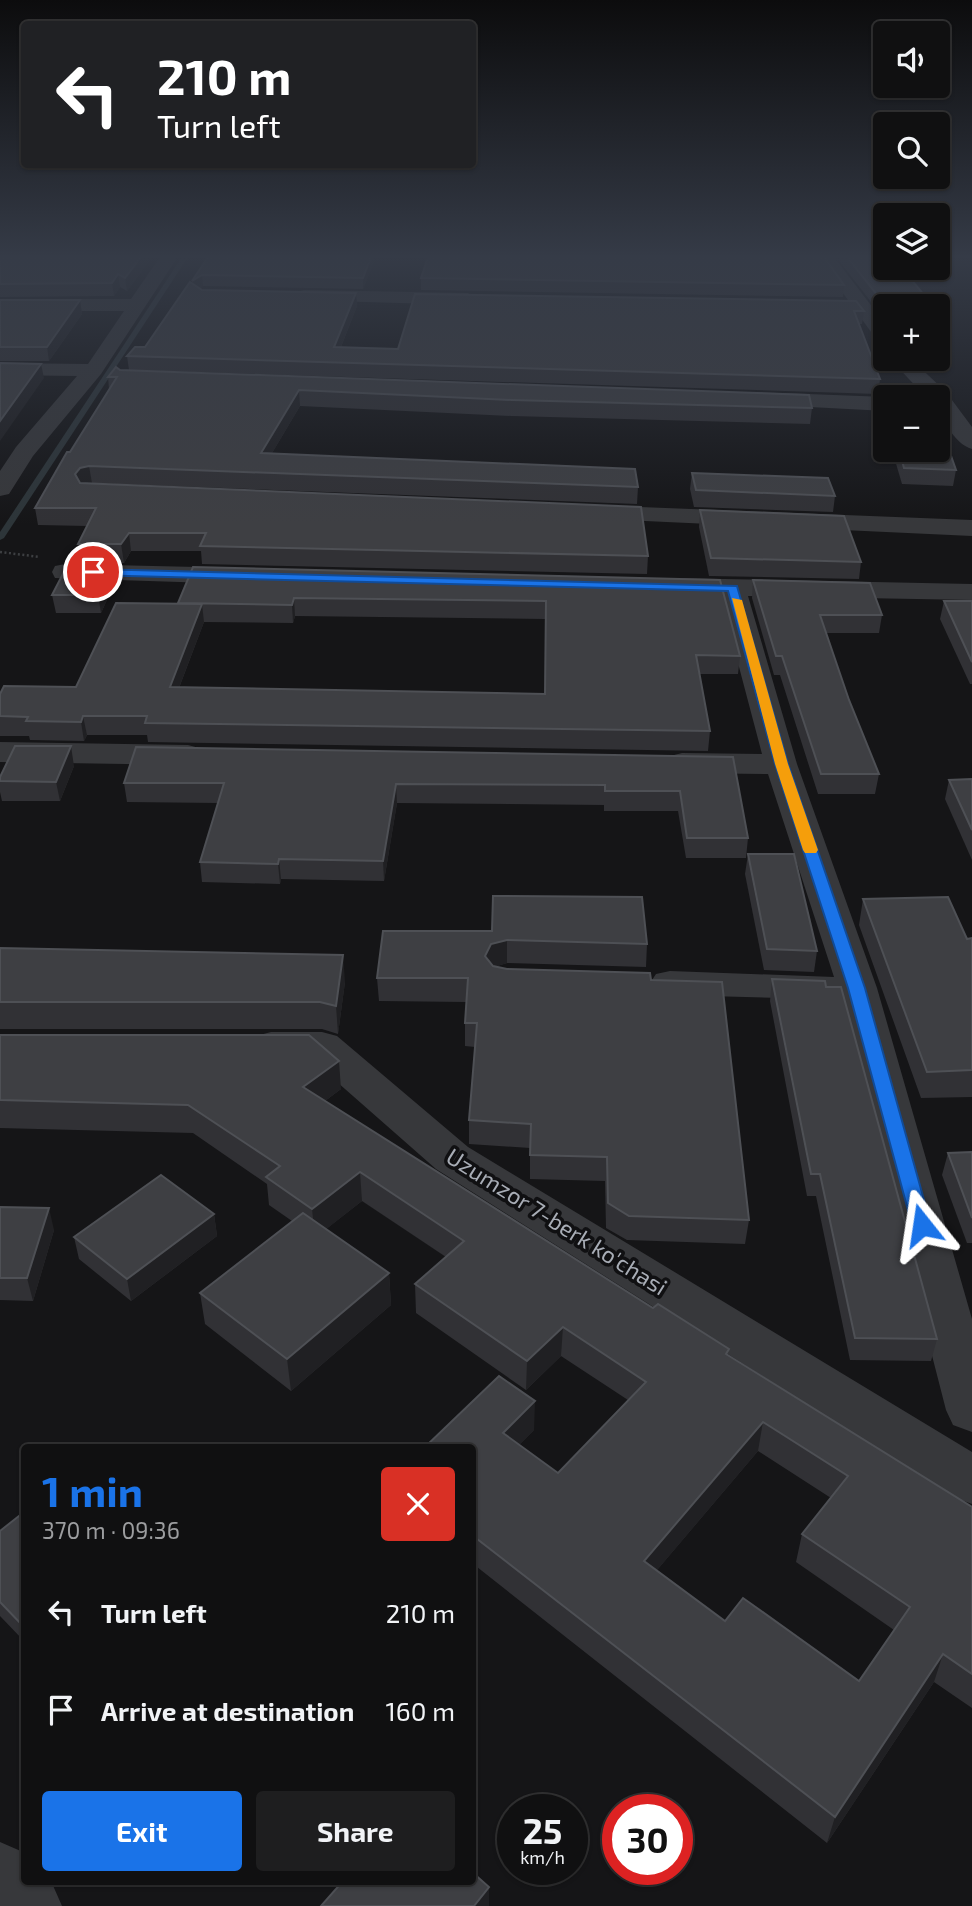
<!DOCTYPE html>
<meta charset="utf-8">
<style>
:root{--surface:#101011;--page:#1e1e1f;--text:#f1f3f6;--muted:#9c9d9f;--line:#303031;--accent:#1a73e8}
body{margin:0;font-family:"Exo 2",sans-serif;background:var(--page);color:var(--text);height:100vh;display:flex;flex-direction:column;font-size:26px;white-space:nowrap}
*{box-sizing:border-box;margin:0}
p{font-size:23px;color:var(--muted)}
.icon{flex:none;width:38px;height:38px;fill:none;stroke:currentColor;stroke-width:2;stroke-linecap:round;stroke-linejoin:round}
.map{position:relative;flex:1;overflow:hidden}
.panel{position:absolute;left:21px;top:1444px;width:455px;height:441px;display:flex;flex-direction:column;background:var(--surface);border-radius:7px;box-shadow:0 2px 5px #0004,0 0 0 2px var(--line)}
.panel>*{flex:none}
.guide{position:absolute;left:21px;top:21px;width:455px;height:147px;border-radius:7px;box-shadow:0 2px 5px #0004,0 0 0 2px var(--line);background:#202124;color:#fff;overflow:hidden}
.fabs{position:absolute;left:873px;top:21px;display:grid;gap:14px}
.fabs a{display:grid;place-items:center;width:77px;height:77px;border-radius:7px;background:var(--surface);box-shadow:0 2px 5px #0004,0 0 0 2px var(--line);font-size:35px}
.speed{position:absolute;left:497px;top:1794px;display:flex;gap:14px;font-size:35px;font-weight:700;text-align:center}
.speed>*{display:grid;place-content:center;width:91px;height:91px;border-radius:50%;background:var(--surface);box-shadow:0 2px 5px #0004,0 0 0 2px var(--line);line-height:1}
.speed small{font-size:18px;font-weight:400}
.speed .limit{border:10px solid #d22;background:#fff;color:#111}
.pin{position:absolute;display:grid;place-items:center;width:60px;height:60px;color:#fff;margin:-30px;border:4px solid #fff;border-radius:50%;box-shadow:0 2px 7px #0007}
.me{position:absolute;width:77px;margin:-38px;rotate:345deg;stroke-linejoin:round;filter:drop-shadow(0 0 5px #0008)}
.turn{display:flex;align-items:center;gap:24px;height:147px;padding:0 21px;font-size:32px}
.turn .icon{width:91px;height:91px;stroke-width:2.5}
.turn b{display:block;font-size:49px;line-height:60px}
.round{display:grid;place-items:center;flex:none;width:74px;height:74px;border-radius:7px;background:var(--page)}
.headline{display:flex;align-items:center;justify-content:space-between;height:119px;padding:0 21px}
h1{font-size:42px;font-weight:700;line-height:52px;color:var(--accent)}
.button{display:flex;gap:14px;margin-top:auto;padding:14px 21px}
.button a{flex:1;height:80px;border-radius:7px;background:var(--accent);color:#fff;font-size:28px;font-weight:700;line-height:80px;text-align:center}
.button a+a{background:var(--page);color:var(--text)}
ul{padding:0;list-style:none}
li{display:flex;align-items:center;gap:21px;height:98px;padding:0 21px}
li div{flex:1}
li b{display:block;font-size:26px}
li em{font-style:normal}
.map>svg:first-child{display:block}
</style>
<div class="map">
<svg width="972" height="1906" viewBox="0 0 972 1906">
<rect width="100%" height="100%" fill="#151517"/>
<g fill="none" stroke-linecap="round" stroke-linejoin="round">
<path fill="#2d3539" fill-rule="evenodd" d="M182,257H188L4,538L0,540V532Z"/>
<path stroke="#3d3f42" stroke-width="2.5" stroke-dasharray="2 2.5" stroke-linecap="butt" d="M0,552L40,557"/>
<g fill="#37383b" fill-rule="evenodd">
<path d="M160,257L177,258L101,374L33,456L9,494L0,496V471L16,447L77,376L0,375V363L88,364L124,311H0V299H131Z"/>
<path d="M817,257H834L886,325V345L879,343Z"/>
<path d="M304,290L468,293L477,299L468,305L297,300L295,296L297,292Z"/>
<path d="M890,359H911L946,392L972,427V449C954,444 938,415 938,397H926Z"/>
<path d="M758,392L886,397V411L750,404L747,399Z"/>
<path d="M589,505L972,520V536L580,518L576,513L580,508Z"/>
<path d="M65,564L242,568L252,570L256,576L252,582L242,584L55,578L52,572L55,566Z"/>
<path d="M670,578L972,584V600L748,596L797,764L877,988L972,1319V1432L953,1425L946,1410L839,993L823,999L670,995L656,992L650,983L656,974L670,971L834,977L768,774L682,773L670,770L666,763L670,756L682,753L762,754L720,595L660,592L656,586L660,580Z"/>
<path d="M0,742L188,745L199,748L204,755L199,762L188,765L0,762Z"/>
<path d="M271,1032H322L337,1036L468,1147L972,1452V1504L953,1497L436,1169L312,1060H271L256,1056L250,1046L256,1036Z"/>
<path d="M0,1842L23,1852L24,1881H51L62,1906H0Z"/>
</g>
</g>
<g fill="#313135" fill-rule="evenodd">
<path d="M0,257H152L127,291L120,287L114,296L0,297Z"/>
<path d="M208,257H376L363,289L203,286L199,289L202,290L356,293L357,306L341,347L398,349L415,294L864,311L862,324H859L880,379L878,394L132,370L812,408L810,424L512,416L300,406L272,453L638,487L637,504L92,483L648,556L647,574L202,564L201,551H131L124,563L81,562L78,544L87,526L38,525L35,508L109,389L108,377L120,370H129L127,356L145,347L192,283V281Z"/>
<path d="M836,257H886V321Z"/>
<path d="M938,257H946L944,264H938Z"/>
<path d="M421,278L844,285L843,297L421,290Z"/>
<path d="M0,300H80L82,314L49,361H0Z"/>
<path d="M884,398H886V428L881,413Z"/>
<path d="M892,450H938L956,470L953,486L902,484Z"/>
<path d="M692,473L835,496L833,512L694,507L690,489Z"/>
<path d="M700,510L861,562L859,579L709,576L699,527Z"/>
<path d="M112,565L115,582L101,613H56L52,595Z"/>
<path d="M193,567L720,580L740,656L738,674H699L710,731L708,751L148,742L147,735H87L84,741L30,740L29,736H0V694L76,687L178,604ZM295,616L545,619V694L179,688L204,622L293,623Z"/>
<path d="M753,580L882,615L879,633H826L849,700L879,774L875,794H818L780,675H774L752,598Z"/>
<path d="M944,601H972V684H970L940,619Z"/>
<path d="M733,757L748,838L746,858H686L678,811H604V805L397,803L384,881L281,879L280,884L202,882L200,862L218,803L127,802L124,783Z"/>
<path d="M74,766L60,801H2L0,792V777Z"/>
<path d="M972,779V860L945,799L949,780Z"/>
<path d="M748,854L817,951L814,972L764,970L745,874Z"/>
<path d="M863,899L967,939L972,938V1097L921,1098L859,925Z"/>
<path d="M383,931L647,944L646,967L507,963L494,967L507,969L651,980L749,1220L745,1244L627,1240L606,1228L605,1181L530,1179V1148L469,1144V1120L475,1047L465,1046V1023L466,1002L379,1001L377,978Z"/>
<path d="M0,948L345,982L338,1034L322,1029H0Z"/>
<path d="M772,979L937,1339L931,1361L850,1360L816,1196H807L770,1001Z"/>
<path d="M0,1035L341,1089L325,1101L728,1356L972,1507V1708L934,1682L827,1843L472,1563V1447L534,1430L519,1445L558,1473L628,1400L561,1356L526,1390L416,1313L415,1284L446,1257L362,1201L326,1229L389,1273L391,1305L291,1391L205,1324L200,1293L292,1221L269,1205L267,1184L193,1133L0,1128ZM758,1451L831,1498L802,1534L796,1562L894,1630L859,1681L725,1621L657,1570Z"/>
<path d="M972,1152V1243H967L942,1175L948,1153Z"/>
<path d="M0,1207L54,1230L33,1301L0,1300Z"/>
<path d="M214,1214L217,1236L131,1301L79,1259L74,1237Z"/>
<path d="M24,1512V1641L0,1616V1531Z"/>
</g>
<g fill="#202023">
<path d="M141,257H152L127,291L125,278Z"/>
<path d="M371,257H376L363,289V278Z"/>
<path d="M118,274L120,287L114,296L112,283Z"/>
<path d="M202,275L203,286L193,292L192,281Z"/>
<path d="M356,293L357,306L335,362L334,347Z"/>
<path d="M80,300L82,314L49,361L47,347Z"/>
<path d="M41,364L44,378L0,441V421Z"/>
<path d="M299,390L300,406L262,470L261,453Z"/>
<path d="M89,466L92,483L78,492L75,474L80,468Z"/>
<path d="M129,533L131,551L124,563L121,544Z"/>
<path d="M112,565L115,582L101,613L98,595Z"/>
<path d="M294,598L295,616L293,623L292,605Z"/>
<path d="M202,604L204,622L172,706L170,687Z"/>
<path d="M83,716L87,735L84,741L81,722Z"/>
<path d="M71,746L74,766L60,801L56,782Z"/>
<path d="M396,784L397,803L384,881L383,861Z"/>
<path d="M279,859L281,879L280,884L278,864Z"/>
<path d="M507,940V963L491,968L485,956L491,944Z"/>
<path d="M343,955L345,982L338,1034L336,1006Z"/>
<path d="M339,1061L341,1089L306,1115L303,1087Z"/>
<path d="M360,1172L362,1201L315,1238L312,1209Z"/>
<path d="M49,1208L54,1230L33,1301L27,1278Z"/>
<path d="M214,1214L217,1236L131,1301L127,1279Z"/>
<path d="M389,1273L391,1305L291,1391L287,1359Z"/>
<path d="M563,1327L561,1356L526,1390L527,1361Z"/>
<path d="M535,1401L534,1430L503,1462V1433Z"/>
<path d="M763,1422L758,1451L641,1589L644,1561Z"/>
<path d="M943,1654L934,1682L827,1843L835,1817Z"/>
<path d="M489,1887V1906H474Z"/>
</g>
<g fill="#3e3f43" stroke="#4e5055" stroke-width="2" fill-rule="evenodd">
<path d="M0,257H141L125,278L118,274L112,283L0,284Z"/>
<path d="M208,257H371L363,278L202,275L192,281Z"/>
<path d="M428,257H824L844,285L421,278Z"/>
<path d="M847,257H886V268H902L933,306H886Z"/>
<path d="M190,282L202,290L356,293L334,347L398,349L415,294L856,301L864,311H854L880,379L127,356L135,347H145Z"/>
<path d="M0,300H80L47,347H0Z"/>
<path d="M0,363L41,364L0,421Z"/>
<path d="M116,367L120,370L809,395L812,408L512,400L299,390L261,453L635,469L638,487L89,466L80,468L75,474L80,483L641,507L648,556L200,546L206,533H129L121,544H78L96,508H35L67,452H70L117,377H108Z"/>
<path d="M938,419L956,470L904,468L899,450H938Z"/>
<path d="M692,473L828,478L835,496L696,490Z"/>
<path d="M700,510L844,516L861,562L711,558Z"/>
<path d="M68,564L112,565L98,595H52Z"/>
<path d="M193,567L720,580L740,656L696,655L710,731L145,723L147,716H83L81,722L26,721L28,717L0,716V694L4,686L76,687L116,603L202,604L170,687L545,694L546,601L294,598L292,605L178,603Z"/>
<path d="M753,580L870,583L882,615H820L849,700L879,774H821L782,656H776Z"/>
<path d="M944,601H972V662Z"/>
<path d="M15,746H71L56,782L0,781V777Z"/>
<path d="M136,747L733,757L748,838H687L680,791H605V785L396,784L383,861L279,859L278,864L200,862L224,783H124Z"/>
<path d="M972,779V830L949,780Z"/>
<path d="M748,854H794L817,951L767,949Z"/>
<path d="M493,896L642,897L647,944L507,940L491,944L485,956L493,966L507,969L650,973L651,980L722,982L749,1220L629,1216L608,1203L607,1157L530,1155L531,1124L469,1120L477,1023H465L468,978H377L383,931H492Z"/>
<path d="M948,897L967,939L972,938V1070L927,1072L863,899Z"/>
<path d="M0,948L343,955L336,1006L320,1002H0Z"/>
<path d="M772,979L825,981L826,987H841L937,1339L855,1338L820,1174H811Z"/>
<path d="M0,1035H309L339,1061L303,1087L653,1308L658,1304L729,1349L726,1354L972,1507V1674L943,1654L835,1817L472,1535V1447H425L499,1376L535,1401L503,1433L558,1473L646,1382L563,1327L527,1361L415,1284L464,1241L360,1172L312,1209L266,1177L280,1166L188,1105L0,1100ZM763,1422L848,1476L802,1534L910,1607L859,1681L743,1598L725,1621L644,1561Z"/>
<path d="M972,1152V1218L948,1153Z"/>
<path d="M161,1175L214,1214L127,1279L74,1237Z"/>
<path d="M0,1207L49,1208L27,1278H0Z"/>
<path d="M303,1213L389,1273L287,1359L200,1293Z"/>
<path d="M24,1512V1627L0,1602V1531Z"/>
<path d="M472,1872L489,1887L474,1906H321L343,1881H472Z"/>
</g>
<linearGradient id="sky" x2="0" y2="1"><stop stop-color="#0c0c0d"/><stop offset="0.49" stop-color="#353b47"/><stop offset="1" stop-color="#353b47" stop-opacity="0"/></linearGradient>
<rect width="972" height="524" fill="url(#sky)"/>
<path fill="#1a73e8" stroke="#114b97" stroke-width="2" d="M93,569L737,586L788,764L865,988L931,1225L928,1230H915L912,1225L848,988L775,764L728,591L89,575V570Z"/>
<path fill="#f59e0b" d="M732,598L742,600L788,764L818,850L816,853H805L803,850L775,764Z"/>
<g text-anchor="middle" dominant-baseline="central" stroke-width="7" stroke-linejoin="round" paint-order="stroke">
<g font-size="23" fill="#a8adb6" stroke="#101012">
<text transform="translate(557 1221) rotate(32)">Uzumzor 7-berk ko'chasi</text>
</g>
</g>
</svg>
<div class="fabs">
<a><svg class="icon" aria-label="sound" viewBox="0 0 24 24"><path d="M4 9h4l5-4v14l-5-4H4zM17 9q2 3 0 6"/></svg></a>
<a><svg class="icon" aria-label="search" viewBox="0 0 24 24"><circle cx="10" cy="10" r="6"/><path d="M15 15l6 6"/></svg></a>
<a><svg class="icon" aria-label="layers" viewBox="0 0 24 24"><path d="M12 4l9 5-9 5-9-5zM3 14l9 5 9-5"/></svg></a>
<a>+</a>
<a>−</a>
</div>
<div class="speed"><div>25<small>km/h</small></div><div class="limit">30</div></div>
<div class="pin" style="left:93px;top:572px;background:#d93025"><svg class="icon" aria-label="arrive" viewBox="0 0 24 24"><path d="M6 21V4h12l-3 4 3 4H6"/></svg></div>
<svg class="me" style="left:922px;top:1225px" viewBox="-20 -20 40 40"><path d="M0-17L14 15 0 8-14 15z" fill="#1a73e8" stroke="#fff" stroke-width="4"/></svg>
<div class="guide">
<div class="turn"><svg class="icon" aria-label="left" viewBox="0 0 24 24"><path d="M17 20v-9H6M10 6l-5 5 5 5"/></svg><div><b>210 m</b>Turn left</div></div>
</div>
<section class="panel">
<div class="headline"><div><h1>1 min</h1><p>370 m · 09:36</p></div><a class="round" style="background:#d93025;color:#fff"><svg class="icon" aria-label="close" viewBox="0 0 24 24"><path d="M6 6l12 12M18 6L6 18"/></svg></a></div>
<ul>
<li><svg class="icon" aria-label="left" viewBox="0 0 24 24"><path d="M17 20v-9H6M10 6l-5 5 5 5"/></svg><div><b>Turn left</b></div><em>210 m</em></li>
<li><svg class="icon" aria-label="arrive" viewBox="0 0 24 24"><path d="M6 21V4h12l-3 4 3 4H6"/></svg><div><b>Arrive at destination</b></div><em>160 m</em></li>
</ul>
<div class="button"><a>Exit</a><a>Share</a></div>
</section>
</div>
